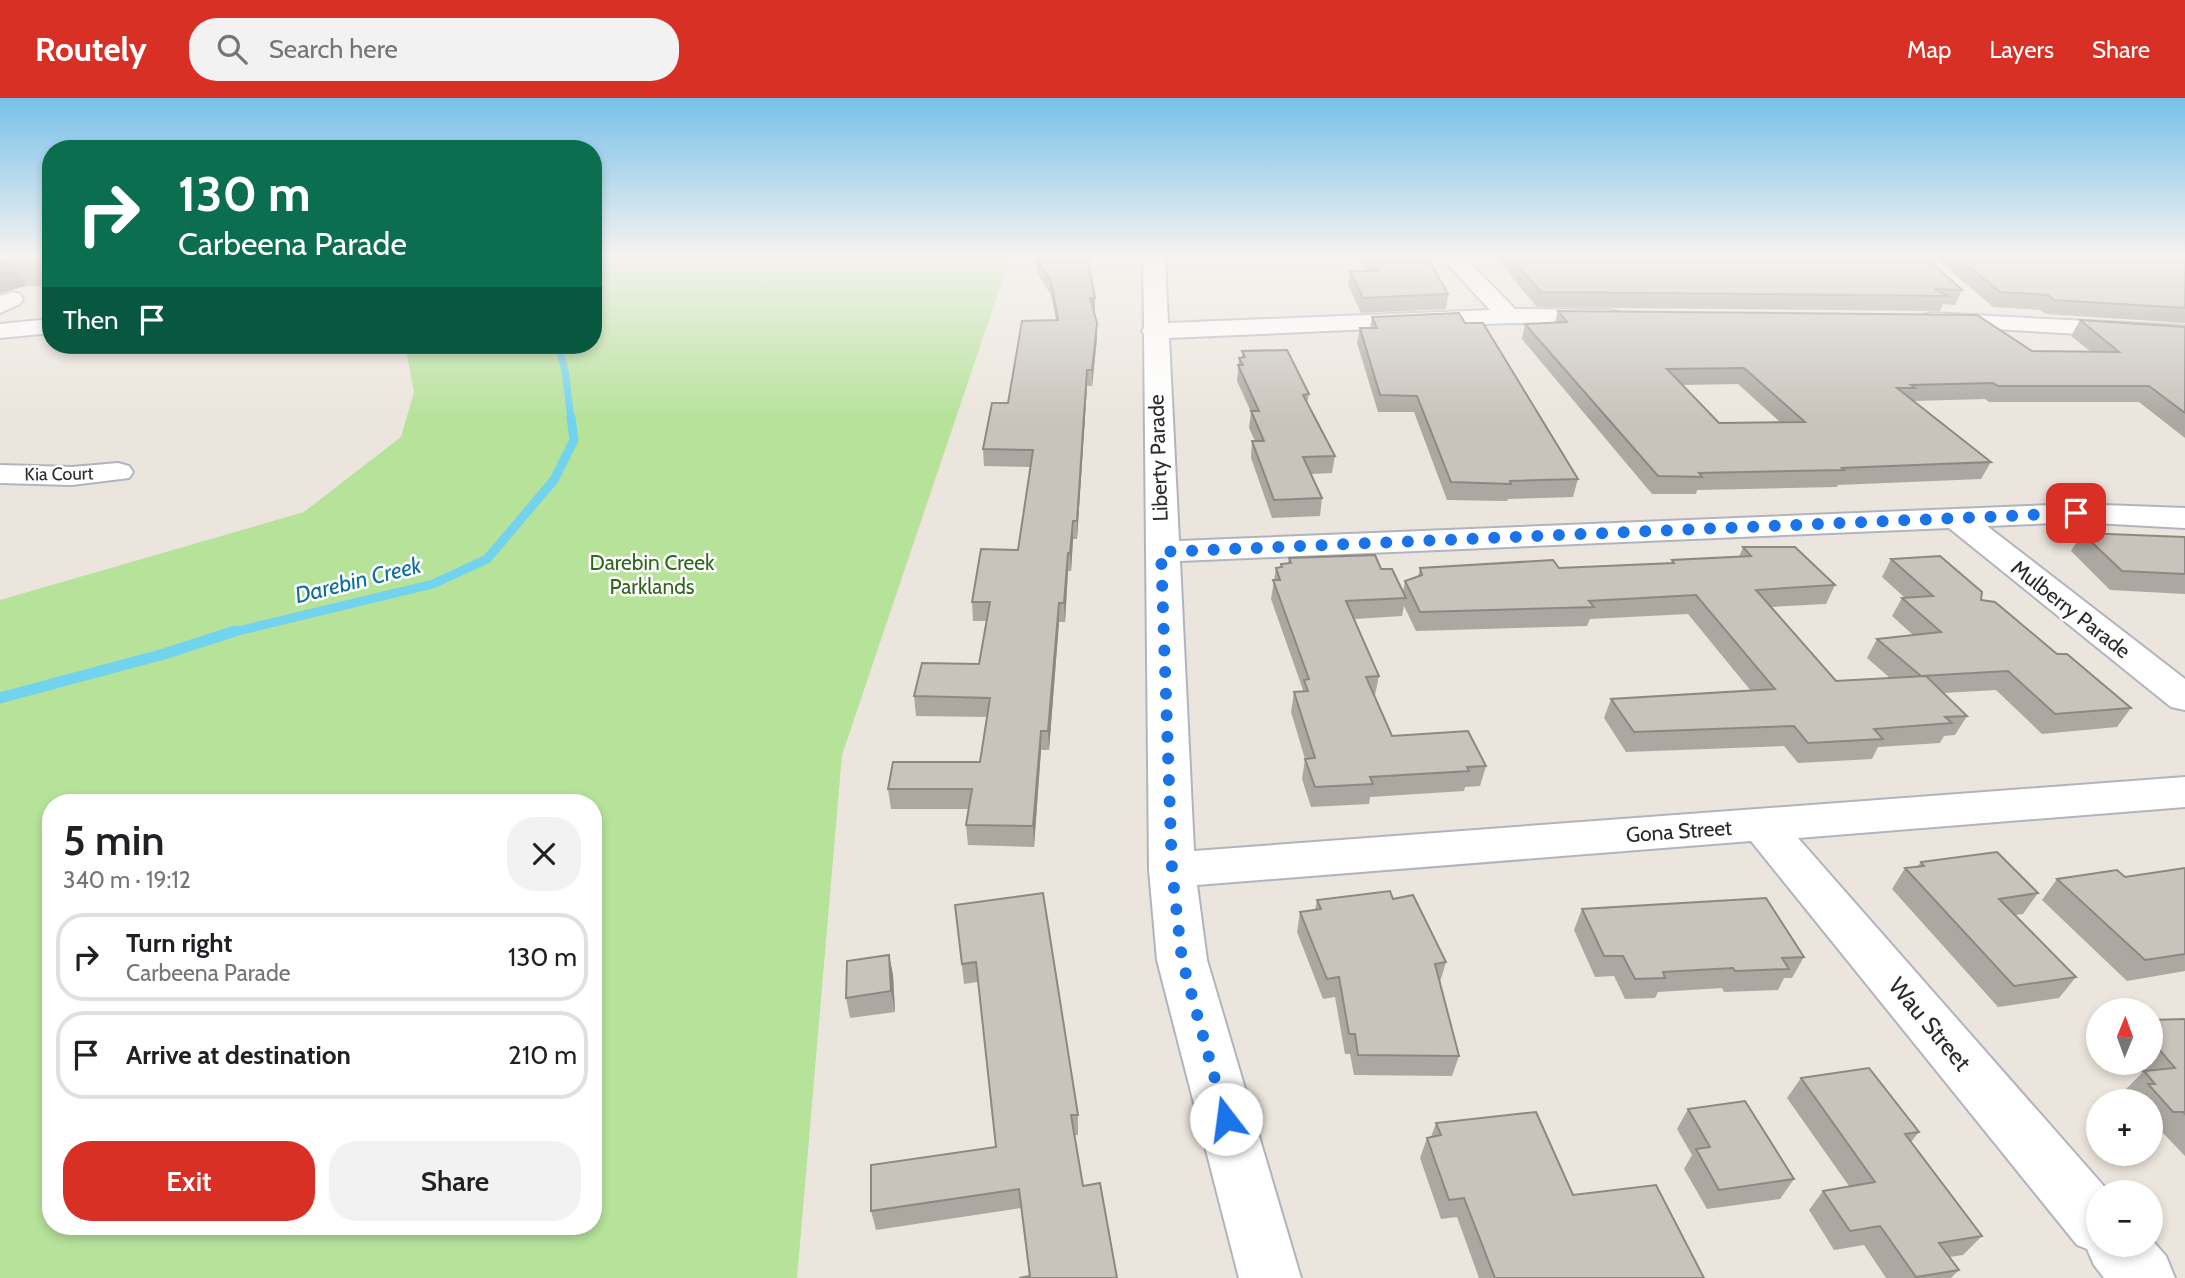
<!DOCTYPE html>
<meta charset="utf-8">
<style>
:root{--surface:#fff;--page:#f2f2f2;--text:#202124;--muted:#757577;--line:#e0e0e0;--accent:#d93025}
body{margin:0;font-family:Cabin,sans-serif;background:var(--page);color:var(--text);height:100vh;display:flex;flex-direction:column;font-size:26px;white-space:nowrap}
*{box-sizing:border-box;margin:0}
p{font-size:23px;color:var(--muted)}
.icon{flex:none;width:38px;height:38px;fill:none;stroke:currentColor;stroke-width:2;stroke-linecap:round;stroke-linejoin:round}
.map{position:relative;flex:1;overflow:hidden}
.drawer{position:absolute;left:42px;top:696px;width:560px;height:441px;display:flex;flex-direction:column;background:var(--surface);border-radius:28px;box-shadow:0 4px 10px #0003}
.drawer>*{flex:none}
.banner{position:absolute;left:42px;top:42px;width:560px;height:214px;border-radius:28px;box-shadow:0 4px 10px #0003;background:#0b6e4f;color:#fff;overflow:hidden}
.needle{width:46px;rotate:1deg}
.buttons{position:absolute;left:2086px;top:900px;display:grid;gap:14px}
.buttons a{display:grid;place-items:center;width:77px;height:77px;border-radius:50%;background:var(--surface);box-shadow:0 4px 10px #0003;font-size:35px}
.pin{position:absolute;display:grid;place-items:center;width:60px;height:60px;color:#fff;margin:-30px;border-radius:14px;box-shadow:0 4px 10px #0006}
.me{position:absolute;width:77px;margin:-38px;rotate:345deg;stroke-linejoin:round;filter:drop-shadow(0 0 5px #0008)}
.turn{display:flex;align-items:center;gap:24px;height:147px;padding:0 21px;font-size:32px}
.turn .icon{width:91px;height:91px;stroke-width:2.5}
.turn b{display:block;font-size:49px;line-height:60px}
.then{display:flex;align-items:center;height:66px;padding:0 21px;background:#0003;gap:14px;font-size:26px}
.round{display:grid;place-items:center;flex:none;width:74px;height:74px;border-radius:28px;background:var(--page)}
.headline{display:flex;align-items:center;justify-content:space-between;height:119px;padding:0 21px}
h1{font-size:42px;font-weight:600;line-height:52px}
.button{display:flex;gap:14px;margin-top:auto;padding:14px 21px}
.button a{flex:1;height:80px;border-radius:28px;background:var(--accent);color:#fff;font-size:28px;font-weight:600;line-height:80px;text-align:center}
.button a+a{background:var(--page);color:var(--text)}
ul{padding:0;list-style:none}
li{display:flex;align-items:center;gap:21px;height:88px;margin:0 14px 10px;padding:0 7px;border:4px solid var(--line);border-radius:28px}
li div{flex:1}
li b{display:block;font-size:26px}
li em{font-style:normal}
header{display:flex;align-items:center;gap:42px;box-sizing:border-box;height:98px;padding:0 35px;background:var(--accent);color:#fff}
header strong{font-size:33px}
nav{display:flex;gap:38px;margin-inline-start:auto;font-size:24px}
.search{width:490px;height:63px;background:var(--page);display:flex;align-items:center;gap:18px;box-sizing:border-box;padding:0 24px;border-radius:28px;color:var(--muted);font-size:26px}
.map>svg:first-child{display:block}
</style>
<header>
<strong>Routely</strong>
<div class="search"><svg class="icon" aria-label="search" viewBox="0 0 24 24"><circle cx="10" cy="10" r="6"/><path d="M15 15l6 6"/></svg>Search here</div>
<nav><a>Map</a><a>Layers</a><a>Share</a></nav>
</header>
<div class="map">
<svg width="2185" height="1180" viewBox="0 0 2185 1180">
<rect width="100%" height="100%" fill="#ece5dd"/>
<path fill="#b6e29a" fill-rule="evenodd" d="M593,157H1011L842,657L797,1180H0V502L304,414L401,339L414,294L405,247H593ZM51,705H593V1129H51Z"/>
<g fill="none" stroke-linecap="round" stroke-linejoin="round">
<path stroke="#71d3ed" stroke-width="7" d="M558,247L565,273L571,321"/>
<path stroke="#71d3ed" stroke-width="9" d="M230,535L433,486L487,461L554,382L574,342L571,319"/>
<path stroke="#71d3ed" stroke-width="11" d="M0,600L164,556L235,533"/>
<g stroke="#b1b4be" stroke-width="4">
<g id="minor">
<path d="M1143,157H1165L1168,225L1490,212L1439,157H1462L1515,211L1609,212L1617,214L1621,219L1617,224L1609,226L1509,225L1169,240L1179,443L2076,406L2185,410V430L2076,424L1987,428L2185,581V612L2171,609L1949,430L1180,463L1194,753L2185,679V709L1798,740L2109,1094H2098V1146H2151V1141L2166,1158L2175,1180H2104L2094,1167L2087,1151L2077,1147L1751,743L1197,787L1207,862L1301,1180H1239L1157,862L1149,772L1144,236L1142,233L1144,230Z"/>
<path d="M12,194L20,196L23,201L20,206L0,215V198Z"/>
<path d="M1932,215L2185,228V242L1924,227L1920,222L1924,217Z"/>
<path d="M51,221V235L0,240V226Z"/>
<path d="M118,365L129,368L133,374L129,380L72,387L0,385V367L72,369Z"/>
</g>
</g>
<use href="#minor" fill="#fff" fill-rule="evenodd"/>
</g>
<g fill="#aca8a1" fill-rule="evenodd">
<path d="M0,157H51V189L26,188L0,195Z"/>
<path d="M1034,157H1094V159L1088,163L1095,200L1094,215L1097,240L1092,288H1087L1077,441H1073L1071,473H1068L1065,524H1059L1049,652H1041L1034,749L968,747L966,727L969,711H891L888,691L980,664L987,619L916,618L914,598L979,566L986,523H973L972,504L1018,452L1031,369L984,368L983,351L1056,222L1051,197L1038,177Z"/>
<path d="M1358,157H1426L1448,196L1446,211L1361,215L1348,187L1350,173H1367Z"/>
<path d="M1495,157H1508L1962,192L1955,207L1943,206L1940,213L1537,209L1495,159Z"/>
<path d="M1932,157H2185V225L2046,216L2040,212L1993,209Z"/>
<path d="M1558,213L2032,253L2091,254L2071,238L2080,222L2185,229V340L2139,304H1989L1985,301L1913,303L1991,364L1981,381L1838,387L1837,389L1697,392L1696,396H1652L1522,241L1525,226L1555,224ZM1738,286L1780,324L1719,325L1682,287Z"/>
<path d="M1372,219L1465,225L1578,381L1573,399L1508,401L1507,403L1447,402L1414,314H1378L1357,245L1360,230H1370Z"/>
<path d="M1242,253L1309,296L1307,305L1335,358L1332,375L1311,376L1322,400L1320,418L1272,420L1251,360L1252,343H1255L1249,330L1251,314L1237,283L1239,260H1242Z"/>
<path d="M2082,435L2185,439V496L2110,492L2071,453Z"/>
<path d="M1743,449L1835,487L1826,506L1771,509L1836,583L1890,580L1867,560L1877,541L1913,537L1892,518L1902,500L1904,499L1882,479L1891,461L1981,502L2131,610L2117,629L2042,636L1996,592L1944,595L1967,618L1955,637L1944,638L1940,645L1878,649L1872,661L1798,665L1784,648L1626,654L1604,620L1611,601L1751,593L1688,516L1590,521L1587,528L1416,533L1404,508L1402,518L1354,521L1379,578L1375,597H1374L1392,638L1486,668L1480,688L1465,689L1464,693L1370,699L1369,706L1311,709L1302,681L1305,661L1291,614L1294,594L1302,593L1303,592L1271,501L1276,470L1281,469V466L1288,465L1289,460L1381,471L1403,493L1405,483L1418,479L1420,470H1559L1671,465L1672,462L1739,459Z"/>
<path d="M1921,764L2038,795L2023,816L2015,817L2076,879L2059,900L1998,909L1892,791L1905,770L1917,769Z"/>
<path d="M2185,770V873L2127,883L2042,802L2057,781L2125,779Z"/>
<path d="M1393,801L1446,864L1440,884L1459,958L1452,978L1354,977L1350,956H1345L1335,899L1323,901L1297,834L1300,814L1315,812L1317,802Z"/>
<path d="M955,807L1078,1017V1037H1075L1083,1088L1100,1085L1029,1178L1021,1110L876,1132L871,1113L996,1049L978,884L964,886Z"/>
<path d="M1582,811L1804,859L1792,880H1784L1778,892L1724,894L1722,890L1658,894L1655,900L1625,901L1614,878L1595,879L1574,832Z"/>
<path d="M889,857L893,877L895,914L850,920L846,900Z"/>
<path d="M2151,922H2185V1058L2162,1034H2152L2151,1032V1003H2131L2132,1002L2124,993L2142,975L2134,964H2151Z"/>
<path d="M1801,980L1919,1034L1911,1044L1982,1138L1963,1157L1950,1159L1959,1172L1951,1180H1886L1864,1147L1834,1152L1809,1112L1823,1093L1849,1088L1787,1000Z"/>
<path d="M1688,1011L1794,1081L1780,1101L1707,1111L1684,1071L1692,1057L1677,1031Z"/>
<path d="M1436,1025L1573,1097L1704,1180H1479L1457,1119L1441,1121L1420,1060L1427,1040L1431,1039Z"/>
</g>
<g fill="#8c8883">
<path d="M1086,157H1094V159L1086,164Z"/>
<path d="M11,161L26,188L0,195V164Z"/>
<rect x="1090" y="200" width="5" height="15"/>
<path d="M1097,225V240L1092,288V272Z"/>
<path d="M1087,272V288L1077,441V423Z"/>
<path d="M1073,423V441L1071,473L1070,455Z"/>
<path d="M1068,455V473L1065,524L1064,505Z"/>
<path d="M1059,505V524L1049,652L1048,633Z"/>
<path d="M1041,633V652L1034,749L1033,728Z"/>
<path d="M889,857L893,877L895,914L891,893Z"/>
</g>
<g fill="#c8c3bb" stroke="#8c8883" stroke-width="2" fill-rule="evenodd">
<path d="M0,157H51V163L11,161L0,164Z"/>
<path d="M1036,157H1087L1095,200H1090L1097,225L1092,272H1087L1077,423H1073L1070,455H1068L1064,505H1059L1048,633H1041L1033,728L966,727L972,691H888L893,664H980L990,600L914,598L922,565L979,566L990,504H972L981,451L1018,452L1033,352L983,351L992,305H1008L1022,223L1058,222L1051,183L1037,163Z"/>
<path d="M1368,157H1426L1448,196L1363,200L1350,173H1377Z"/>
<path d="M1508,157H1923L1962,192L1935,191L1947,198L1541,194Z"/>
<path d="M1955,157H2185V210L2054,202L2048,197L2000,194Z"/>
<path d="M1558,213L1977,217L2032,253L2119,254L2080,222L2185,229V315L2149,288H1998L1993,285L1911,287L1915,290H1897L1991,364L1842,370L1844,372L1699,375L1702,379L1658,378L1525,226L1567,224ZM1744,270L1805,324L1719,325L1667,271Z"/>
<path d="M1459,215L1465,225H1483L1578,381L1510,383L1511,386L1451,384L1417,298L1380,297L1360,230H1377L1372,219Z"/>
<path d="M1287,252L1309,296L1303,297L1335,358L1303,359L1322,400L1274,402L1252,343H1264L1251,313H1259L1238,267H1243L1239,260L1245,259L1242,253Z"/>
<path d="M2082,435L2185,439V476L2122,473Z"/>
<path d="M1743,449H1795L1835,487L1756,492L1836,583L1926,578L1967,618L1945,619L1952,625L1874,631L1883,641L1808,645L1794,628L1634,634L1611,601L1775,591L1696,497L1589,503L1594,509L1420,514L1405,483L1422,477L1420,470L1553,462L1559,470L1674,465L1672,462L1751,458Z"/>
<path d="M1375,457L1381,471H1392L1406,500L1346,503L1379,578L1366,579L1392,638L1468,633L1486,668L1467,669L1469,673L1370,679L1373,686L1315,689L1305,661L1315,660L1294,594L1308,593L1304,582L1309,581L1273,482H1280L1276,470L1282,469L1281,466L1291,465L1289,460Z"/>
<path d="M1940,458L1982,494L1981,502L1995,504L2057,556H2067L2131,610L2055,616L2008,573L1921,578L1877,541L1941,534L1902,500L1933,498L1891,461Z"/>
<path d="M1997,754L2038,795L1999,801L2076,879L2014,888L1905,770L1924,768L1921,764Z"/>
<path d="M2185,770V856L2145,862L2057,781L2117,772L2125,779Z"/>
<path d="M1390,793L1393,801L1413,797L1446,864L1435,866L1459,958L1358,957L1355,936H1349L1339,879L1327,881L1300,814L1321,811L1317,802Z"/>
<path d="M1043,795L1078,1017H1071L1083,1088L1100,1085L1117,1180H1019L1030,1178L1019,1091L871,1113V1067L996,1049L976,864L962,866L955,807Z"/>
<path d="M1766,800L1804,859L1782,860L1789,871L1735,873L1733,870L1663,874L1665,880L1635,881L1623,858H1604L1582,811Z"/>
<path d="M889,857L891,893L846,900L847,863Z"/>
<path d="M2184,921L2185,922V1016L2183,1014H2173L2148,986H2155L2144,973L2175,970L2151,942V922Z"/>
<path d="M1869,970L1919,1034L1905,1036L1982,1138L1939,1145L1959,1172L1916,1179L1880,1128L1850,1133L1823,1093L1875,1084L1801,980Z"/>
<path d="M1745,1003L1794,1081L1719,1092L1696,1051L1710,1049L1688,1011Z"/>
<path d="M1536,1014L1573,1097L1656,1087L1704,1180H1495L1464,1100L1449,1102L1427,1040L1441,1037L1436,1025Z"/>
</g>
<linearGradient id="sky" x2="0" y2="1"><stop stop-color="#78c0ea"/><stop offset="0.49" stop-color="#f6f3f0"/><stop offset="1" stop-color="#f6f3f0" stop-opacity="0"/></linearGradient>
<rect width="2185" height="322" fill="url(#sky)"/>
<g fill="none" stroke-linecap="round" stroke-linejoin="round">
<path stroke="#1a73e8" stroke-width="12" stroke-dasharray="0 21.6" d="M1226,1021L1182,862L1172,772L1161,454L2076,415"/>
</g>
<g text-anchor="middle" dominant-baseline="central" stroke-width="5" stroke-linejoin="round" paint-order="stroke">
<g font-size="18" fill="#2b2b2b" stroke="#fff">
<text transform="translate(59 376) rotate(-1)">Kia Court</text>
</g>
<g font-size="21" fill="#2b2b2b" stroke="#fff">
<text transform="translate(1158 360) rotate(-92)">Liberty Parade</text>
<text transform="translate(2071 511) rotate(38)">Mulberry Parade</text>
<text transform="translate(1679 733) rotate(-4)">Gona Street</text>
</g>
<g font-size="21" fill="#2f671b" stroke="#fff">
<text x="652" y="464">Darebin Creek<tspan x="652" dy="24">Parklands</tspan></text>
</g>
<g font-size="23" font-style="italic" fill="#0f719a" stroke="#fff">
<text transform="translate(358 482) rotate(-14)">Darebin Creek</text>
</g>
<g font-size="24" fill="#2b2b2b" stroke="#fff">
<text transform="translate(1930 926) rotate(50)">Wau Street</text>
</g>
</g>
</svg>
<div class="buttons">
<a><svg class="needle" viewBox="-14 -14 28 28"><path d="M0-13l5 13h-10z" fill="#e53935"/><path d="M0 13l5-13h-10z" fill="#757577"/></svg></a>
<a>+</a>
<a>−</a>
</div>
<div class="pin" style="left:2076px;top:415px;background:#d93025"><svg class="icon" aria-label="arrive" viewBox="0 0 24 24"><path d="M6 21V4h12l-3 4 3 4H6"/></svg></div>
<svg class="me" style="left:1226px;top:1021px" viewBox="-20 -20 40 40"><circle r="19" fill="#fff"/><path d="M0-13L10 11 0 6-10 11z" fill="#1a73e8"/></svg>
<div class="banner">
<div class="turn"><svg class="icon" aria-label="right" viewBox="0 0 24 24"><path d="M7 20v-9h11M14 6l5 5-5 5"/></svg><div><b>130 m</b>Carbeena Parade</div></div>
<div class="then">Then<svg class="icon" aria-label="arrive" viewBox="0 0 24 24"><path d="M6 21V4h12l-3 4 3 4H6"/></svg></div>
</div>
<section class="drawer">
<div class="headline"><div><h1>5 min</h1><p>340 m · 19:12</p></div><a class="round"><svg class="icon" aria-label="close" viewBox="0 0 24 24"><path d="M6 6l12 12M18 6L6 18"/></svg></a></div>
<ul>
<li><svg class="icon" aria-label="right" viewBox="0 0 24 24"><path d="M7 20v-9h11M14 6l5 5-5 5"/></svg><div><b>Turn right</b><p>Carbeena Parade</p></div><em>130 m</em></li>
<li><svg class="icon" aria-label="arrive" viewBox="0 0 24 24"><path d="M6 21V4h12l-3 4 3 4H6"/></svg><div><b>Arrive at destination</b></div><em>210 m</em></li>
</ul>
<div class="button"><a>Exit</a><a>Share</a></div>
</section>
</div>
